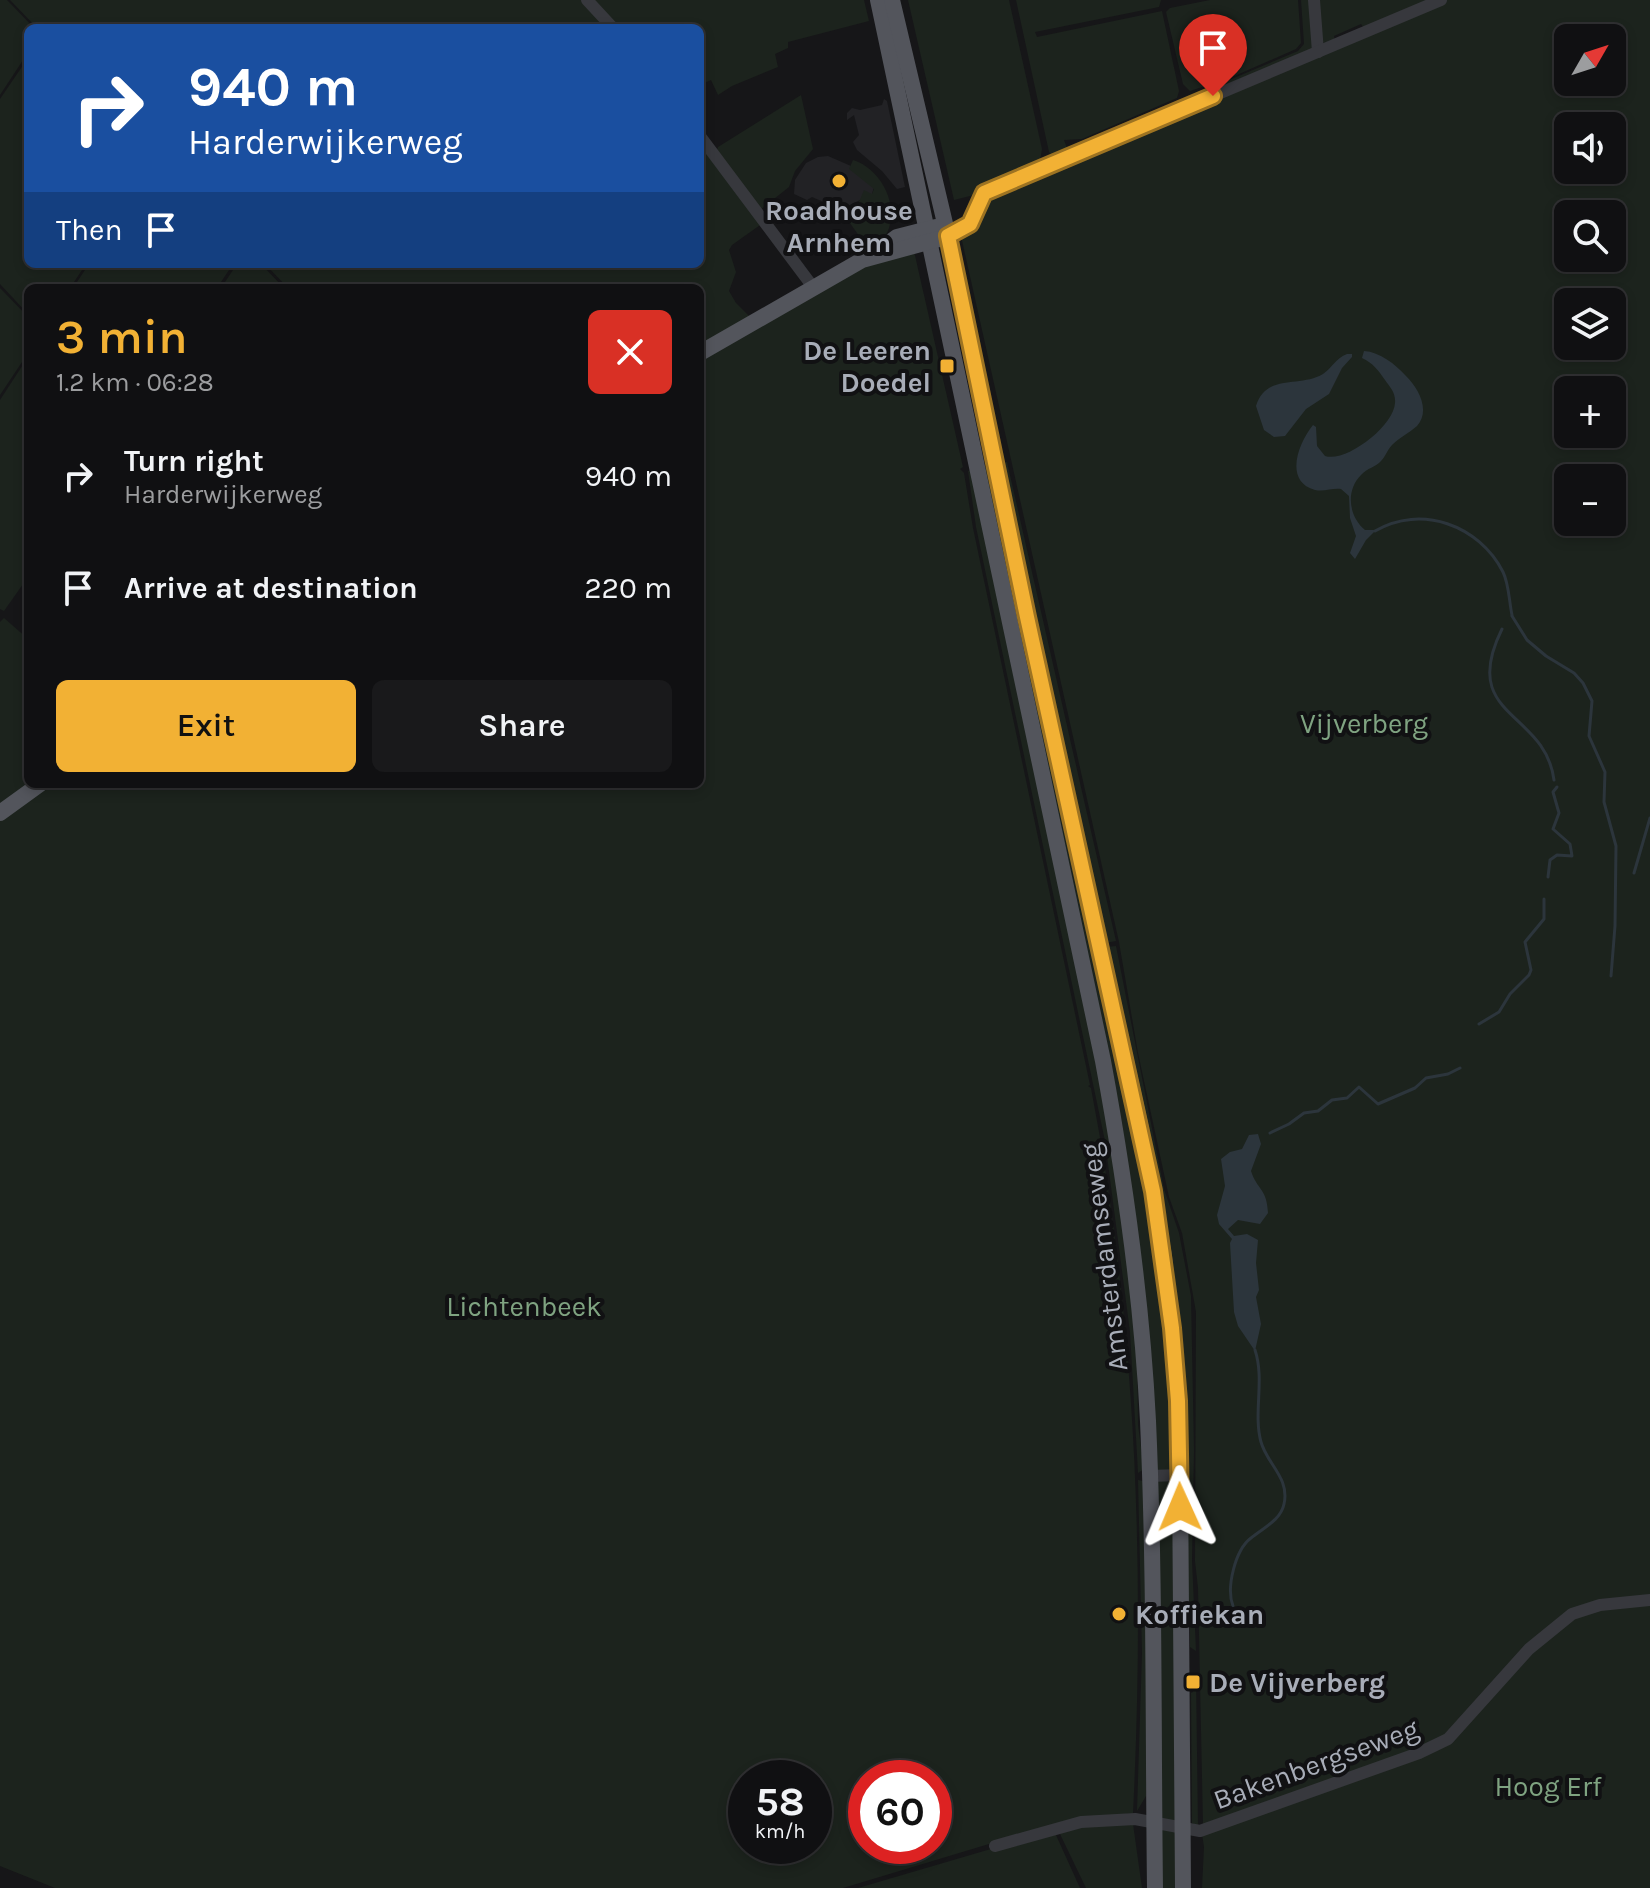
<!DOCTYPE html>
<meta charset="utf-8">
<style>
:root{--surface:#101012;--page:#19191b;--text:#f1f3f6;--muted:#9c9d9f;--line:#303032;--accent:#f2b134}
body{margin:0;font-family:Karla,sans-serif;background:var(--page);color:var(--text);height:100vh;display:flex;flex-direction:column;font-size:30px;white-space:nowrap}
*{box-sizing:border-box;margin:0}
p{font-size:26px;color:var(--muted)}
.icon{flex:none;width:44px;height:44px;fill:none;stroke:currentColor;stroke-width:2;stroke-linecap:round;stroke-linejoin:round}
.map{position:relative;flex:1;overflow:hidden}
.sheet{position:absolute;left:24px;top:284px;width:680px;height:504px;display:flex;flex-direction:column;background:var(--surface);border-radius:12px;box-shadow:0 4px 12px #0003,0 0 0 2px var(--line)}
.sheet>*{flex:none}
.banner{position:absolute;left:24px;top:24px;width:680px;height:244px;border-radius:12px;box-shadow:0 4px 12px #0003,0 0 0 2px var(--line);background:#1a4fa0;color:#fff;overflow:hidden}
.needle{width:52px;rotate:51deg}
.buttons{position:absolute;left:1554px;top:24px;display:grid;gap:16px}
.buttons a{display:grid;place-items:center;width:72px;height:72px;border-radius:12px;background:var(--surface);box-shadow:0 4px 12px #0003,0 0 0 2px var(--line);font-size:40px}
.speed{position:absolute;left:728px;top:1760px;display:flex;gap:16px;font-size:40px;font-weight:700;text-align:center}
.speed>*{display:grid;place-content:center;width:104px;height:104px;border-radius:50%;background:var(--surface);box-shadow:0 4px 12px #0003,0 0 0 2px var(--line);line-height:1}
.speed small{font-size:20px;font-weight:400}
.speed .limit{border:12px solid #d22;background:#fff;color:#111}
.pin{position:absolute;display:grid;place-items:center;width:68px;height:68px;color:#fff;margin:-82px -34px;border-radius:50% 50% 50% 0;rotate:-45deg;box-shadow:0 0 8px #0007}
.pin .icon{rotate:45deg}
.me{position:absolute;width:88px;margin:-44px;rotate:359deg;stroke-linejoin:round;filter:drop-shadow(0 0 6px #0008)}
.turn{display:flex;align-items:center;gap:28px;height:168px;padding:0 32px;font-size:36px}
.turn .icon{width:104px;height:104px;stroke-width:2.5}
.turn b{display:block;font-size:56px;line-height:68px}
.then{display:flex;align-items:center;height:76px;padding:0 32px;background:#0003;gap:16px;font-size:30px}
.round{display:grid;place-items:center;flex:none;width:84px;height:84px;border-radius:12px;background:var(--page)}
.summary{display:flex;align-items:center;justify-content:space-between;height:136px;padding:0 32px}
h1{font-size:48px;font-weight:600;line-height:60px;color:var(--accent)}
.cta{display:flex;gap:16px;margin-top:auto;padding:16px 32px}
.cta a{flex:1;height:92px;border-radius:12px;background:var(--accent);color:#111;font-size:32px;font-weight:600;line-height:92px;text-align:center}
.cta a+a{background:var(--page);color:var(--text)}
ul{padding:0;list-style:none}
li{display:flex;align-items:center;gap:24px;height:112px;padding:0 32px}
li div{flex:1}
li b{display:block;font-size:30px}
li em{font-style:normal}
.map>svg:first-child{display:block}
</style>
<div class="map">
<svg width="1650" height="1888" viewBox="0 0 1650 1888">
<rect width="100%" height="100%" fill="#161618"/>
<g fill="#222225">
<path d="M884,99L887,101L905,187L897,189L882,171L857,150L853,142L859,135L854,115L847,120V113L852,108L860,110L882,105Z"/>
<path d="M828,156L851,166L850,169L874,187L872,194L848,206L843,202L840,209L812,197L807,200L794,194L795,180L806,163L818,157Z"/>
</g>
<g fill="#1c231d" fill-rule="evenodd">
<path d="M0,0H7L34,28H28V264H86L70,288H28V314L0,284V99L28,58L25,57L0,95Z"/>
<path d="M10,0H584L610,28H37Z"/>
<path d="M590,0H864L869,21L788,42V48L775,54L778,67L732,86L718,95L711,80L700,85V28H616Z"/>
<path d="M908,0H1009L1042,149L1039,167L978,194L954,200Z"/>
<path d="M1016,0H1161L1159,7L1035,32L1037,37L1162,11L1179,91L1177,98L1082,139L1064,140L1067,148L1298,51L1304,44L1301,0H1311L1315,45L1311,51L1056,159L1049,152Z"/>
<path d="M1210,0H1298L1301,43L1296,49L1207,88L1202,87L1190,91L1183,84L1166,12L1170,8Z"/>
<path d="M1316,0H1434L1365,29L1361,24L1334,36L1335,42L1321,43Z"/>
<path d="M1447,0H1650V1598L1570,1612L1441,1741L1203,1825L1198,1588L1195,1561L1196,1312L1182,1233L1169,1197L1138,1053L1119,942L961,236L986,198ZM1568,38H1612V82H1568ZM1568,126H1612V170H1568ZM1568,214H1612V258H1568ZM1568,302H1612V346H1568ZM1568,390H1612V434H1568ZM1568,478H1612V522H1568Z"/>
<path d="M801,95L813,149L795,171L789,187L760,210L717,150L718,147Z"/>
<path d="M700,140L763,223L732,245L729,250L736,272L729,291L736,303L752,319L700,348V288H288L265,264H700Z"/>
<path d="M853,160C879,168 898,201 889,228C886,237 880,242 873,248L862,240L840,209L843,201L848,206L859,202L864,190L872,194L874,189L849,169Z"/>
<path d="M914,251L963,467L960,469L964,473L973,528L1090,1085L1088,1086L1091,1088C1137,1327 1145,1571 1133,1813L1055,1824L843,1888H55L0,1866V818L46,784H700V357L860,266ZM746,1778H814V1846H746ZM866,1778H934V1846H866Z"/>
<path d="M89,264H233L217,288H73Z"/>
<path d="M237,264H261L284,288H221Z"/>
<path d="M0,288L28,317V353L0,395Z"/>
<path d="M28,357V577L4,611L0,609V400Z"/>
<path d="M1007,462L1116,941L1105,943L1022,572L1011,499L1000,464Z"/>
<path d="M989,466L1148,1192L1167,1328L1175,1470H1154L1143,1296L983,468Z"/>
<path d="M973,469C986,532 993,594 1012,655L1113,1139L1137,1345L1138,1425L1144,1469L1138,1473L1130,1332L1105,1141L976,527L968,471Z"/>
<path d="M4,618L28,639V784L0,808V622Z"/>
<path d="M1116,946L1164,1189L1179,1233L1191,1296L1194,1450L1192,1560L1196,1651L1190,1647V1618L1186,1603L1185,1528L1190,1523V1477L1185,1472L1183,1418L1106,947Z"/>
<path d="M1159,1479L1175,1481L1178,1823L1161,1820L1154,1482Z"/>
<path d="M1138,1480L1143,1481L1148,1674L1146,1796L1137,1811L1142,1653Z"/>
<path d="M1650,1601V1888H1202L1204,1847L1202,1834L1444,1745L1530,1651L1574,1615Z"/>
<path d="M1193,1677H1196L1198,1826L1192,1823L1191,1693L1193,1692Z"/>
<path d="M1133,1824L1142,1888H1086L1060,1834L1069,1827Z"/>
<path d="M1162,1825L1178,1827V1888H1162Z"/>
<path d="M1052,1831L1056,1835L1080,1888H858Z"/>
</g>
<g fill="#2c353c">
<path d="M1364,351C1380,352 1395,364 1406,376C1418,388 1431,410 1417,426C1409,433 1399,438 1392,445C1387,450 1386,456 1381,461C1376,467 1367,468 1361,475C1345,491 1349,517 1365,530H1376L1366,540L1355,559L1350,553L1356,536L1350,518L1349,496L1341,489C1332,488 1324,492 1315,490C1283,481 1299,442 1313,425L1316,427L1317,446L1325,456C1346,463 1394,426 1395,403C1396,393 1390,387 1385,380C1378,370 1373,363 1362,358Z"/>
<path d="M1347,354H1352V357L1342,368L1329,394L1306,409L1285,436L1274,437L1264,430L1256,406C1266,373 1300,388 1323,374C1332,368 1336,358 1347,354Z"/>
<path d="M1258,1134L1261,1144L1251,1171C1257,1190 1267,1188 1268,1213L1260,1224L1238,1220L1228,1229L1234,1236L1247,1234L1258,1240L1256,1263L1259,1290L1256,1297L1261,1324L1255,1351L1238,1326L1234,1312L1230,1243L1232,1239L1219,1224L1217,1215L1225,1186L1221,1159L1230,1152L1242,1149L1249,1135Z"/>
</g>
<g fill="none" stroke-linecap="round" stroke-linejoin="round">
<g stroke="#2c353c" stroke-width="3">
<path d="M1375,531C1421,504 1479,525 1503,572C1509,584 1509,601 1512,615"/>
<path d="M1512,616L1527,640L1546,656L1574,673L1583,683L1592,701L1589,736L1605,772L1604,802L1616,846L1615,926L1611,976"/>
<path d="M1502,629C1458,718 1545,710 1554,780"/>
<path d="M1634,873L1650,818"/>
<path d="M1548,877L1550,860L1557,855L1572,856L1570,844L1553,829L1559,813L1553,792L1557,787"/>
<path d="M1479,1024L1499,1012L1510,994L1529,975L1531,970L1525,942L1544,919V899"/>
<path d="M1270,1133L1289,1124L1304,1113L1318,1111L1332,1100L1347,1098L1359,1087L1378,1104L1415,1088L1426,1078L1448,1074L1460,1068"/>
<path d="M1233,1606C1226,1588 1235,1550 1251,1538C1263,1528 1281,1520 1284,1504C1290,1478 1267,1464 1261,1442C1253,1413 1265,1380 1255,1350"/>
</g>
<g stroke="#37383d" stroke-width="12">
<path d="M587,0L613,28"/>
<path d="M1314,0L1318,52"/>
<path d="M700,136L813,287"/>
<path d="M948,236C976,225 972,216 984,193L992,189L1441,0"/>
<path d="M1149,1476L1180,1475"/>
<path d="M995,1846L1081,1822L1135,1819L1200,1831L1419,1753L1448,1739L1529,1649L1572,1614L1600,1605L1650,1600"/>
</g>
<g stroke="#53555c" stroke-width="16">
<path d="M878,0L1103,1061C1125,1180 1142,1300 1148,1421C1155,1577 1153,1733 1155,1888"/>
<path d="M892,0L948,236L1027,617L1140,1124L1164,1256L1178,1401L1180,1475L1183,1888"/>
<path d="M877,252L897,237L936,227"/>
<path d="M700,353L862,260L939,239"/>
<path d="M0,813L40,784"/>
</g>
</g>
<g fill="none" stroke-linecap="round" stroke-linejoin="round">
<g stroke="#9d7322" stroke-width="20">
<path id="route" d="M1180,1507L1178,1401L1172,1328L1153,1191L1027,617L948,236L970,224L984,193L1213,96"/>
</g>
<use href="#route" stroke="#f2b134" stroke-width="14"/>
</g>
<g fill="#f2b134" stroke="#111113" stroke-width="3">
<circle cx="839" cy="181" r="8"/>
<rect x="939" y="358" width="16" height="16" rx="4"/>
<circle cx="1119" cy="1614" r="8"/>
<rect x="1185" y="1674" width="16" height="16" rx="4"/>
</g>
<g text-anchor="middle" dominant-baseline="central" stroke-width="8" stroke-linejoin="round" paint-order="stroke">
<g font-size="28" font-weight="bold" fill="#a8adb8" stroke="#111113" text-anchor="start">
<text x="839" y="210" text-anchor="middle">Roadhouse<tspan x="839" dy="32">Arnhem</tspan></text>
<text x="931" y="350" text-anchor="end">De Leeren<tspan x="931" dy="32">Doedel</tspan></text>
<text x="1135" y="1614">Koffiekan</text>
<text x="1209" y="1682">De Vijverberg</text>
</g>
<g font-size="28" fill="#7fa381" stroke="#111113">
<text x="1364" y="723">Vijverberg</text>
<text x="524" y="1306">Lichtenbeek</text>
<text x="1548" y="1786">Hoog Erf</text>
</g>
<g font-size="28" fill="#a8adb8" stroke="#111113">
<text transform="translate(1104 1257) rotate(-97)">Amsterdamseweg</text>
<text transform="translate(1316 1764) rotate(-20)">Bakenbergseweg</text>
</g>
</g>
</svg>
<div class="buttons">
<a><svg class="needle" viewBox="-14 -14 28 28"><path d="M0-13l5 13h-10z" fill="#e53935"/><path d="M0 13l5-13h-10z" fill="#9c9d9f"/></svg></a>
<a><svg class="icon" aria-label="sound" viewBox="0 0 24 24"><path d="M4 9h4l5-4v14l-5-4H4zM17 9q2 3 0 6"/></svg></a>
<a><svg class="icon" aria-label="search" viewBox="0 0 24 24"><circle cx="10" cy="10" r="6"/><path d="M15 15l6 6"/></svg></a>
<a><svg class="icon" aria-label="layers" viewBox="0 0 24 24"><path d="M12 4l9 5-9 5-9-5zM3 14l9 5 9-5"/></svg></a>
<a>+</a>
<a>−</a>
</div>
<div class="speed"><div>58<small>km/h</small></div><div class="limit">60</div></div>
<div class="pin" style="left:1213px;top:96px;background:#d93025"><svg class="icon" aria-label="arrive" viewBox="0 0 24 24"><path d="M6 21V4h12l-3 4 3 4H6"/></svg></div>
<svg class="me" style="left:1180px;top:1507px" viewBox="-20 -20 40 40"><path d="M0-17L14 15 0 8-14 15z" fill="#f2b134" stroke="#fff" stroke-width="4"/></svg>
<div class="banner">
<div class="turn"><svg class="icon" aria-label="right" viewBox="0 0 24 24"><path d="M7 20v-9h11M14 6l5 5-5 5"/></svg><div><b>940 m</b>Harderwijkerweg</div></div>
<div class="then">Then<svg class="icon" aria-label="arrive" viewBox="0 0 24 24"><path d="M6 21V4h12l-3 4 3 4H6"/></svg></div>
</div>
<section class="sheet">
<div class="summary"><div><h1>3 min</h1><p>1.2 km · 06:28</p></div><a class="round" style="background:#d93025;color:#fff"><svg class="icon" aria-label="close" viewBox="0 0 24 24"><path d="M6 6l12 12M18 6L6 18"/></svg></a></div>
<ul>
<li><svg class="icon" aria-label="right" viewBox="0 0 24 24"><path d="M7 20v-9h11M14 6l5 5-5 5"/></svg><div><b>Turn right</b><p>Harderwijkerweg</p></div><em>940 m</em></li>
<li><svg class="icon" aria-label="arrive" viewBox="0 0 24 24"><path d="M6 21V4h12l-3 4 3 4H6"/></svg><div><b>Arrive at destination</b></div><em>220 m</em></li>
</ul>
<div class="cta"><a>Exit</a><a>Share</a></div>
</section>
</div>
